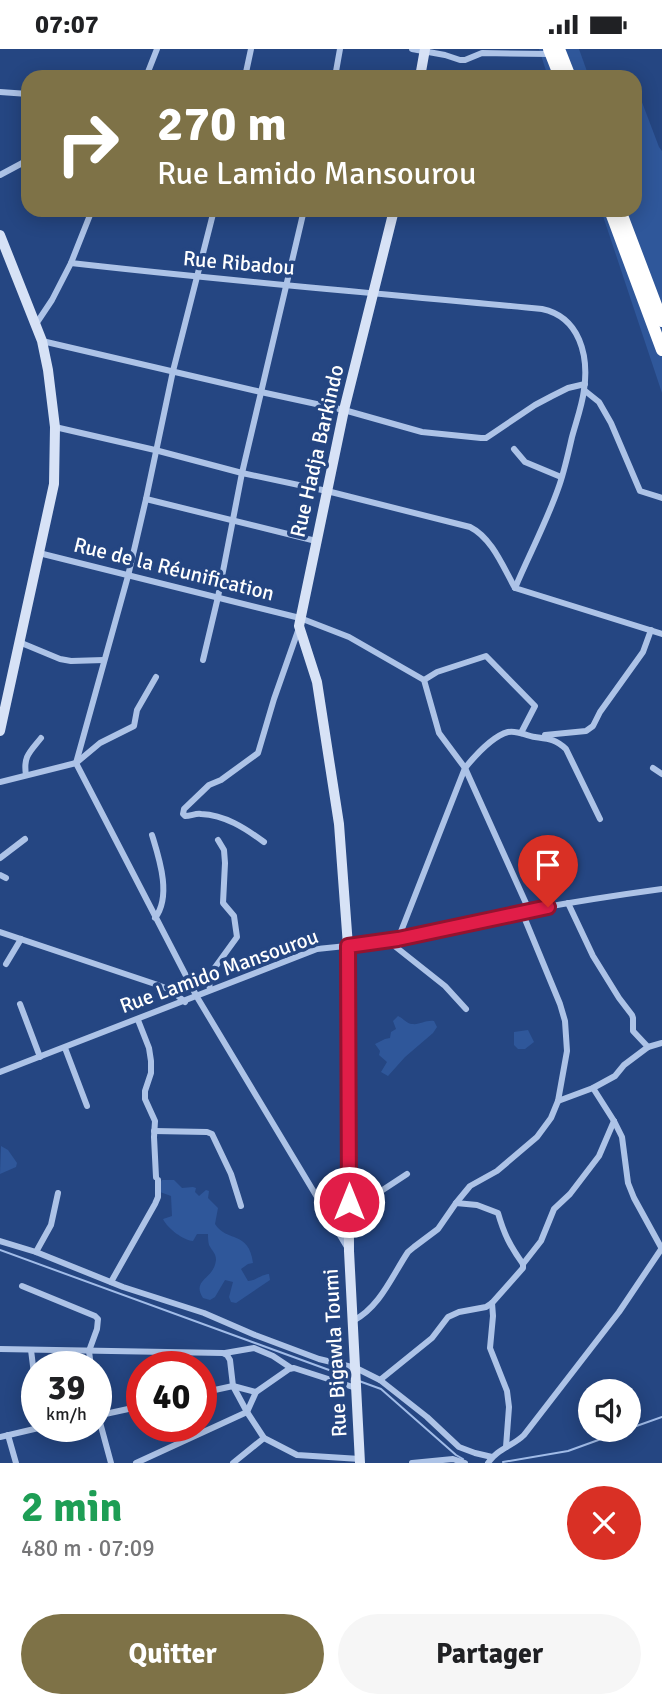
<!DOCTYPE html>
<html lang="fr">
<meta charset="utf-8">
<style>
:root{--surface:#fff;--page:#f6f6f6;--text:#202124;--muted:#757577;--accent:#7e7247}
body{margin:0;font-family:Signika,sans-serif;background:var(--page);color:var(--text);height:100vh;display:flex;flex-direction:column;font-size:26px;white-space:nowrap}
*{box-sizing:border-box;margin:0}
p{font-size:23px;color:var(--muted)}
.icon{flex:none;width:38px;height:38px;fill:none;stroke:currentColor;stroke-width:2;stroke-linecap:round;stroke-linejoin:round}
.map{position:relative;height:1414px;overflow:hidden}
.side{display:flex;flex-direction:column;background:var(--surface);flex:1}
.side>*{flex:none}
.hud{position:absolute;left:21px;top:21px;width:621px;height:147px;border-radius:21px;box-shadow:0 4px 18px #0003;background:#7e7247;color:#fff;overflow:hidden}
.controls{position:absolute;left:578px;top:1330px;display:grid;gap:14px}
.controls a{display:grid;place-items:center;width:63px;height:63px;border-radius:50%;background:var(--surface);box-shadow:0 4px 18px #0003;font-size:35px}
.speed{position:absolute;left:21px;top:1302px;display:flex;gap:14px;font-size:35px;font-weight:700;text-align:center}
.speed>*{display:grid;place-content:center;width:91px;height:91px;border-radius:50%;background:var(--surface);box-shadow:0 4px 18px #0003;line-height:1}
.speed small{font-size:18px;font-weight:400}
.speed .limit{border:10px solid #d22;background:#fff;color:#111}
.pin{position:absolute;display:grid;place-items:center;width:60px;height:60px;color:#fff;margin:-72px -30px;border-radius:50% 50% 50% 0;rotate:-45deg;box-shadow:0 0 7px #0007}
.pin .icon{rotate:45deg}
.me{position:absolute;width:77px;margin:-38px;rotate:0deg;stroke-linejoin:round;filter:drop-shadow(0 0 5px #0008)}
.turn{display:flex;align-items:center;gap:24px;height:147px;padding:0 21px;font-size:32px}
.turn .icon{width:91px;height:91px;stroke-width:2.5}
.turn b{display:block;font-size:49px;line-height:60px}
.round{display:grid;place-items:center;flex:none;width:74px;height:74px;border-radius:37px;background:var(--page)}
.head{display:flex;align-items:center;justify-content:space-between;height:119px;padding:0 21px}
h1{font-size:42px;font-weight:800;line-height:52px;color:#1e9e55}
.primary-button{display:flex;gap:14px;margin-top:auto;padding:14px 21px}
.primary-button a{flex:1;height:80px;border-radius:42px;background:var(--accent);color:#fff;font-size:28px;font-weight:800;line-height:80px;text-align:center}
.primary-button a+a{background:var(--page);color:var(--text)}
.status{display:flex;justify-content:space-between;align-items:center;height:49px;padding:0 35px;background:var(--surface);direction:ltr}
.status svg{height:19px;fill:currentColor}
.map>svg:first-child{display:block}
</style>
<div class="status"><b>07:07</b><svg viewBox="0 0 49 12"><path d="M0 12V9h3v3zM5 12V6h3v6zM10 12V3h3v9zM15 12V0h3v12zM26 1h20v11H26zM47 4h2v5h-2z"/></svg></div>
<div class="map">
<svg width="662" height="1414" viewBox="0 0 662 1414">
<rect width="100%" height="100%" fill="#254682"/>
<g fill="#2f579a">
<path d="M539,0H579L589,28H548Z"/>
<path d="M635,40H637L659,98L662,102V344L601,161H635Z"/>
<path d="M398,967C403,969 407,975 412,975C420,976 425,971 434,972L437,978L433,984L405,1008L388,1027L381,1023L387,1013L379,1006L380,1002L375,995L385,990L390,989L391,983L396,980L393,972Z"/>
<path d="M528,981L534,993L525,1000H518L514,996V983Z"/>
<path d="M1,1097L8,1101L17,1114L16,1118L0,1125Z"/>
<path d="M162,1131H174L182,1139L193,1138L196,1139L195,1143L199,1147L206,1141L209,1142L208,1149L218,1159L215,1175C227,1194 249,1181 253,1214L248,1215L241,1220L248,1232C255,1232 260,1226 269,1225L270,1231L236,1254L231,1253L229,1248L233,1233L225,1231L215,1248L210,1251L203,1249C191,1230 214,1231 216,1211C216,1204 212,1202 209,1196C208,1192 208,1188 208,1185H197L193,1192C183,1191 168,1180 163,1170L172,1167L171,1147L160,1143L159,1136Z"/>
</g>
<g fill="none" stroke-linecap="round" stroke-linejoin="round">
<g stroke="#a1bce8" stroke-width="2">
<path d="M0,1201L351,1329"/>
<path d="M359,1332L381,1340L456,1406L463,1410"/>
<path d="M628,1380L662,1368"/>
<path d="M503,1413L568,1402L626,1381"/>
</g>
<g stroke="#adc3e7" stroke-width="6">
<path d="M412,0L445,6L460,11H465L482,4L550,5"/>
<path d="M146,28L157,0"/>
<path d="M245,28L251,0"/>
<path d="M335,28L340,0"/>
<path d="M0,43L28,45"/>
<path d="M0,126L28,111"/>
<path d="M214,161L173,322L146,450L128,527L76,714L197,948L347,1198"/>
<path d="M71,214C228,232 385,245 542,260C580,268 589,307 584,341C582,357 576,373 572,388C568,405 564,424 558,440C546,474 529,506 515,539"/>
<path d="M36,275L52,251L71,214L92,161"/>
<path d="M42,292L261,343L344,361L422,383L481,389H486L495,383L535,356L552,347L568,339L585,335"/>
<path d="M584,341L599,353L611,374L640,442L662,449"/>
<path d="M55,378L155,401L242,424L327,442L470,478C492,489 503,518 515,539L662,585"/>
<path d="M514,400L525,413L561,428"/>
<path d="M146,450L316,492"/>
<path d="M39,504L300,569L349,588L424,631L439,684L465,719L529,861"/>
<path d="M19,593L60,610L71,612L104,611"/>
<path d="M203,611L218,548L242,424L304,161"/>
<path d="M424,631L437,623L486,607L535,657L521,684"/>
<path d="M545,686L586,682L593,677L600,663L643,603L651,581"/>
<path d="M653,719L662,725"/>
<path d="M26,726C23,707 30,703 41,689"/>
<path d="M0,733L76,714L100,694L134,677L137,661L156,628"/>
<path d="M152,786C159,809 172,847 155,869"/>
<path d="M264,793C245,779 225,766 201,765C196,764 191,767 185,767L183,765L184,760L209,736L221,731L258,704L274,650L299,579"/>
<path d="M0,809L25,790"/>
<path d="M0,826L6,829"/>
<path d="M568,854L593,907L619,949L632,966L633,969V982L648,998"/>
<path d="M0,883L155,935L171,941L185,953"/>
<path d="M398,890L465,719C474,708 493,687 508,683C518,681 526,687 535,688C549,690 555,690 566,700L600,770"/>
<path d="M387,891L445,937L466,960"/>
<path d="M6,915L21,890"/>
<path d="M210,940L208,928L237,888L234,867L223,854L225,814L224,801L218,791"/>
<path d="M20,955L40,1008"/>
<path d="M138,971L149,999L151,1012V1024L145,1042V1050L155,1072L154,1088L156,1128"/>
<path d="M65,999L87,1057"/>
<path d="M0,1023L317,900C389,894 458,875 529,861C573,853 618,846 662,840"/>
<path d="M593,1039L614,1072L622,1088L628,1134L634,1149L662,1200"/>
<path d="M558,1052L593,1039L615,1027L624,1016L648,998L662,994"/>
<path d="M154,1082L207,1083L212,1085L231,1125L241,1157"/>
<path d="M349,1153L372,1148L407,1125"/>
<path d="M456,1154L470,1137L497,1122L537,1088L551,1069L558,1052L567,1002L565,972L560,955L522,863"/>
<path d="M0,1192L36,1203L123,1238L204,1264L255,1286L319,1310L356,1319L380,1331L432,1289L448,1268L459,1263L486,1258L492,1254L523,1219V1215C510,1197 504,1185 498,1164L477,1156L456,1154L438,1180L414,1198L408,1203C392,1227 380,1258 353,1272"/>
<path d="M36,1203L51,1176L58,1144"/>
<path d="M523,1215L541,1192L554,1160L570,1145L599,1107L614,1072"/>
<path d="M111,1233L155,1155L158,1148V1131"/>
<path d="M22,1237L95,1267L98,1270L97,1280L89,1302L91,1318"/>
<path d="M492,1254L493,1267L490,1299L507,1342L509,1358L506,1398"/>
<path d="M0,1300L223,1304L227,1306L230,1311L233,1337L247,1363L264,1389L297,1406L360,1410"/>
<path d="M31,1301L37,1349"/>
<path d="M225,1304L254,1299L273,1307L291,1319"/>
<path d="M380,1331L427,1368L459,1398L475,1404L492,1408"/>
<path d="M201,1344L233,1337L256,1343"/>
<path d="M96,1352L98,1366L111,1414"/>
<path d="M96,1367L142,1357"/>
<path d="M8,1386L16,1414"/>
<path d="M0,1388L47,1377"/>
<path d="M136,1414L247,1363L256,1343L289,1320L294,1319L356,1339"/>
<path d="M233,1414L264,1389"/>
<path d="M412,1414L453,1410L465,1414"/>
<path d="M488,1414C497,1400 513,1397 524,1386L619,1263L662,1199"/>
</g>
<g stroke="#d7e2f6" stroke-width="10">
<path d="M420,28L425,0"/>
<path d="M0,186L42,292L48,321L55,378L54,435L0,682"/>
<path d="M360,1414L349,1202L348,897L339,775L317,633L299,577L344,361L394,161"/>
</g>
<g stroke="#fff" stroke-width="12">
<path d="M549,0L560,28"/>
<path d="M559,0L570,28"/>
<path d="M610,161L662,301"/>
<path d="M620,161L662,272"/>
</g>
</g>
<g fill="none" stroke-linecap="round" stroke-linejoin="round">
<g stroke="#92132f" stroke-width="18">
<path id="route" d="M349,1153L348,897L398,890L548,858"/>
</g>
<use href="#route" stroke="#e11d48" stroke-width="12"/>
</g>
<g text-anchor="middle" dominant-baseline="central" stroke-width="7" stroke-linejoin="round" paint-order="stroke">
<g font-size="21" fill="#fff" stroke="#254682">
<text transform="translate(239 214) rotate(5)">Rue Ribadou</text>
<text transform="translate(317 402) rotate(-77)">Rue Hadja Barkindo</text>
<text transform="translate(174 520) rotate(14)">Rue de la Réunification</text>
<text transform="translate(219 922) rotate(-20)">Rue Lamido Mansourou</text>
<text transform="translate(335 1304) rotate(-93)">Rue Bigawla Toumi</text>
</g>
</g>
</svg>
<div class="controls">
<a><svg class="icon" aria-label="sound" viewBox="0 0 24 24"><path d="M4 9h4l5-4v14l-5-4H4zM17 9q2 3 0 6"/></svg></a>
</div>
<div class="speed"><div>39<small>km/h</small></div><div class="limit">40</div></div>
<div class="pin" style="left:548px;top:858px;background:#d93025"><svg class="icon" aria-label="arrive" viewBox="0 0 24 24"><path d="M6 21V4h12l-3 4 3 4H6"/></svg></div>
<svg class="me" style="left:349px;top:1153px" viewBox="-20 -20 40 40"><circle r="17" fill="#e11d48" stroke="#fff" stroke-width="3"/><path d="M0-11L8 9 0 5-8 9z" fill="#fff"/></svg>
<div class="hud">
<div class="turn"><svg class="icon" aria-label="right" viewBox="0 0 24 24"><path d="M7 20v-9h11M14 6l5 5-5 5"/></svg><div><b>270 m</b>Rue Lamido Mansourou</div></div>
</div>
</div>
<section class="side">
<div class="head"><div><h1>2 min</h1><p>480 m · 07:09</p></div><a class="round" style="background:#d93025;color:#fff"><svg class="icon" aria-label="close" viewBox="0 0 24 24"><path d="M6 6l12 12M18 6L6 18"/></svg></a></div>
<div class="primary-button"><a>Quitter</a><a>Partager</a></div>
</section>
